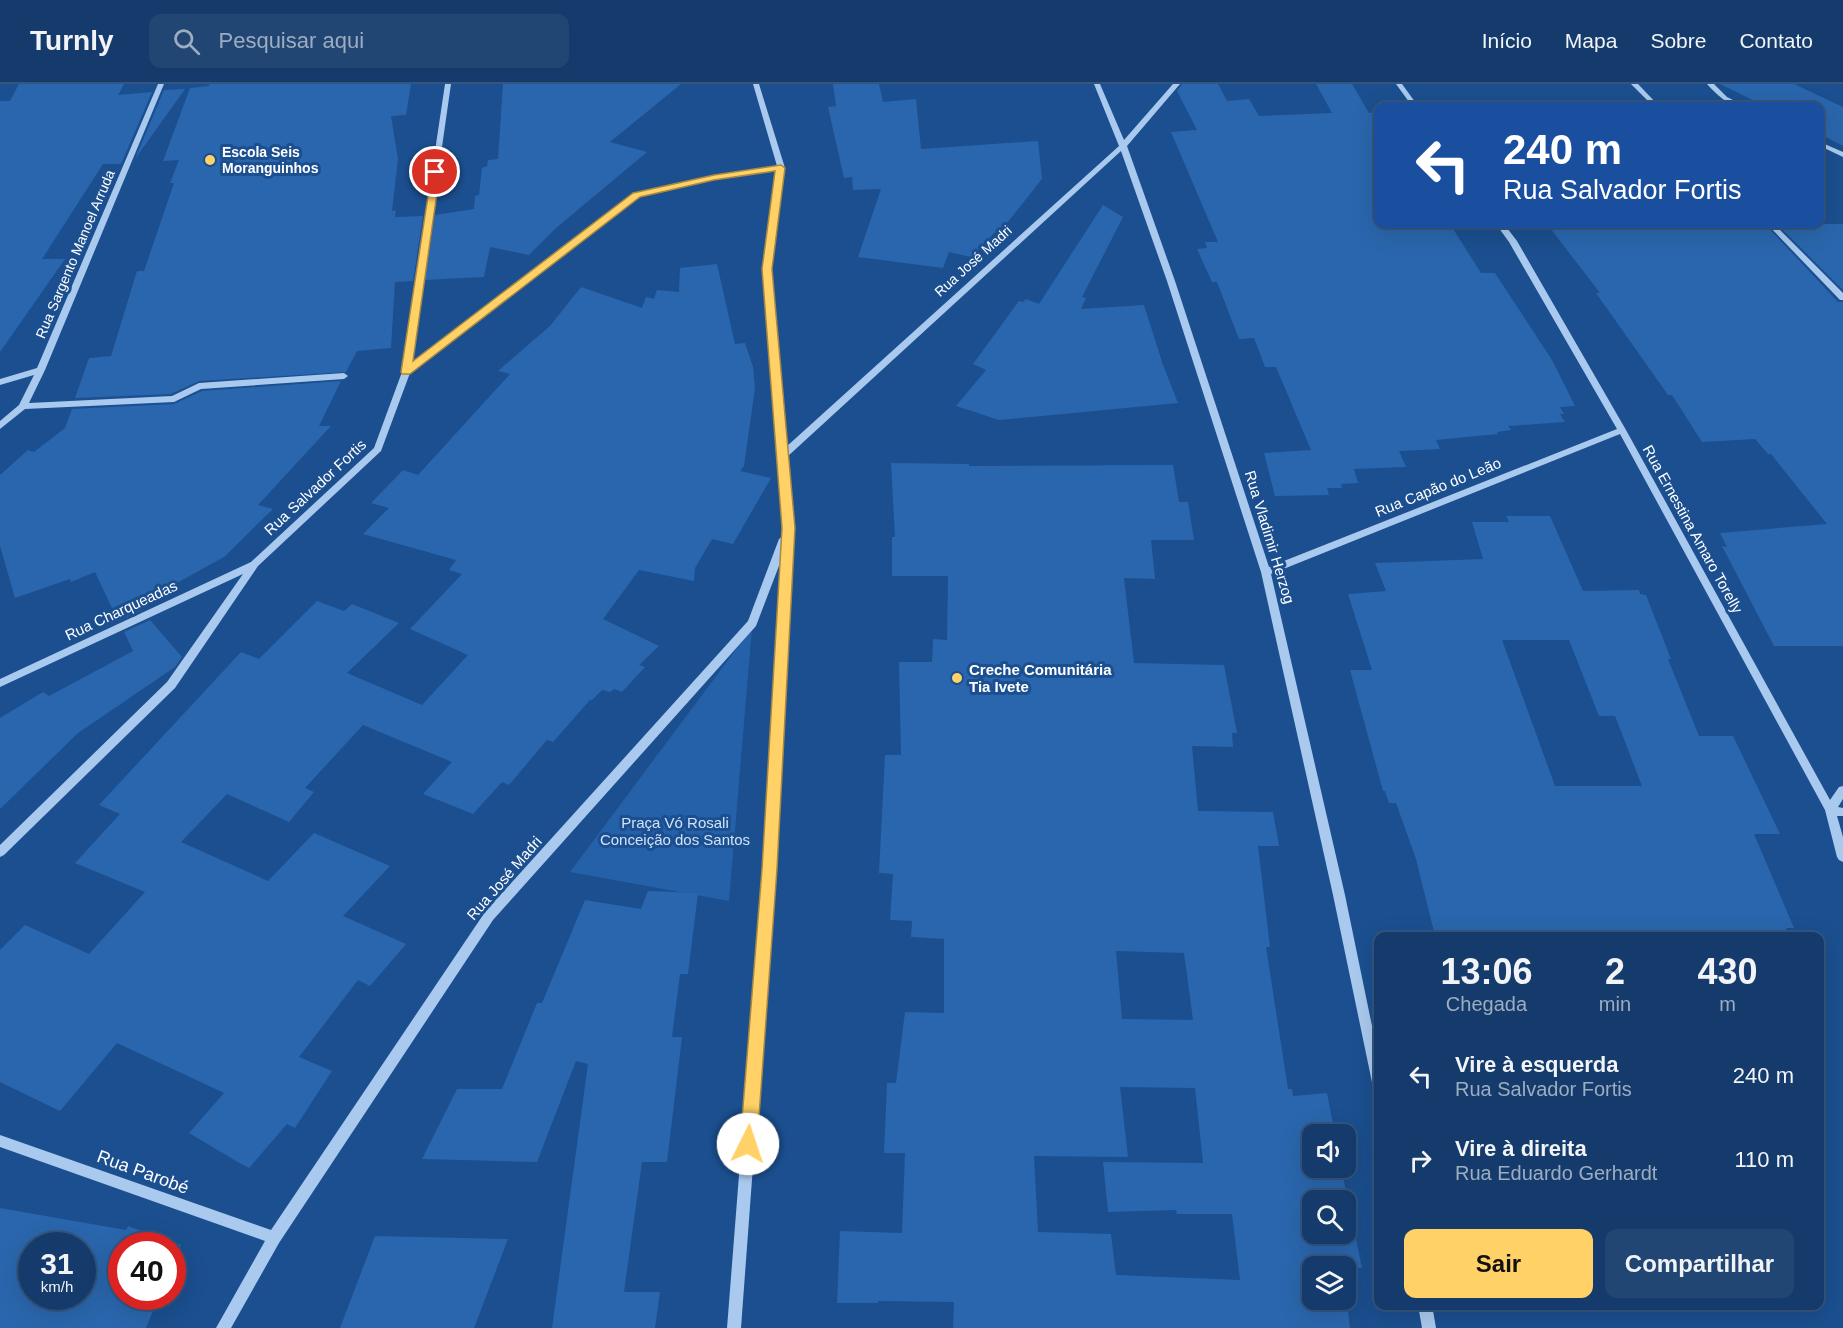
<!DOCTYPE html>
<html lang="pt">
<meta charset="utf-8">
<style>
:root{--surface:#143b6b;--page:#214673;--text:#f1f3f6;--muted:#9dadc1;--line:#33557e;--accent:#ffd166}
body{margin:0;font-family:Arial,sans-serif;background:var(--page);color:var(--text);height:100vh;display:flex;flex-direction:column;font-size:22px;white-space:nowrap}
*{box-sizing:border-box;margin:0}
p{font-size:20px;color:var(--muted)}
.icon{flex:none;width:33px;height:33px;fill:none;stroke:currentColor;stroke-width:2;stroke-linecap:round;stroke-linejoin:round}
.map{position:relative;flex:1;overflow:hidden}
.panel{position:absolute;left:1374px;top:848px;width:450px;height:378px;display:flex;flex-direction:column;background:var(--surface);border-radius:12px;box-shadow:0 6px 24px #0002,0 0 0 2px var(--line)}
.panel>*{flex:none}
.banner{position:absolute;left:1374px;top:18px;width:450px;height:126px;border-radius:12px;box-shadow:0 6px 24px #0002,0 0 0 2px var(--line);background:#1a4fa0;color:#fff;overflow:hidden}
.controls{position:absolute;left:1302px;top:1040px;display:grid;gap:12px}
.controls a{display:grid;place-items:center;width:54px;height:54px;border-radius:12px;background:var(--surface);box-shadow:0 6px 24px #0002,0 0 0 2px var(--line);font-size:30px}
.speed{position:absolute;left:18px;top:1148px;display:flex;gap:12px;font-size:30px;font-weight:700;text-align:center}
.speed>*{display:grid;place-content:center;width:78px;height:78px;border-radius:50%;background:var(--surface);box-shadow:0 6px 24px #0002,0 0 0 2px var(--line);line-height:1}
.speed small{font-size:15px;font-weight:400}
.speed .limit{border:9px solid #d22;background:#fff;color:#111}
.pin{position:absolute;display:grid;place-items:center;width:51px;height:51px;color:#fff;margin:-26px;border:3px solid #fff;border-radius:50%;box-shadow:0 2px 6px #0007}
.me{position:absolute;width:66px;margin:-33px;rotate:4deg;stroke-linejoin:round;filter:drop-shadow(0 0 4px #0008)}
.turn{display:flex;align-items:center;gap:21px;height:126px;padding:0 30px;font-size:27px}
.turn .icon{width:78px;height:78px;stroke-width:2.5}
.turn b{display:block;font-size:42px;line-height:51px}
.eta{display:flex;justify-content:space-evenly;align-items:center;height:102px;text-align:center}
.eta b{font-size:36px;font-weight:600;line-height:42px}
.button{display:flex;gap:12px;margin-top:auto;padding:12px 30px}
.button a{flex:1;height:69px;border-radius:12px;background:var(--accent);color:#111;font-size:24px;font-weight:600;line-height:69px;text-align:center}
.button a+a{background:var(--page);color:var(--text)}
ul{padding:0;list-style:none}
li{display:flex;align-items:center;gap:18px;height:84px;padding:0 30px}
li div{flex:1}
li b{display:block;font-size:22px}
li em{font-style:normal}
header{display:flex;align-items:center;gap:36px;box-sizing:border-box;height:84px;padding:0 30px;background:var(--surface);border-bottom:2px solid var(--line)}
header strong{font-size:28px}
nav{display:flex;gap:33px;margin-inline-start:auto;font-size:21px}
.search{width:420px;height:54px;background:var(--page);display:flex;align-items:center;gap:15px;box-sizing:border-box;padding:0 21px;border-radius:12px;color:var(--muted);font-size:22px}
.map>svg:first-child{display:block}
</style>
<header>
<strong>Turnly</strong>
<div class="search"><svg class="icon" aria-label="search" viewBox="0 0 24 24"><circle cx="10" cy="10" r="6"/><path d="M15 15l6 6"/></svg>Pesquisar aqui</div>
<nav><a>Início</a><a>Mapa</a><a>Sobre</a><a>Contato</a></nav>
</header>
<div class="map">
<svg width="1843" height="1244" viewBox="0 0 1843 1244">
<rect width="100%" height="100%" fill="#1b4f8f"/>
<path fill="#2461a8" d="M752,544L729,817L570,788Z"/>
<g fill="#2a66ad" fill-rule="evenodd">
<path d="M19,0H124L118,11L152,8L121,80H103L42,175H65L0,268V17H10Z"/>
<path d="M209,0H411L406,31L391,32L398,75L392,127L396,126L395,133L423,132L413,197L395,198L391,264L357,267L346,288L199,297L171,310L75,314L89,274L111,272L137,187H144L174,99H170L179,76L163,77L190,4L209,2Z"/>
<path d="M503,0H681L610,58L647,68L556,144L529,171L490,163L484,193L425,196L435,131L474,125L475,112L479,111L482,84L487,82L488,76L498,75Z"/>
<path d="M833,0H879L883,18L916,15L921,65L1038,57L1042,95L1003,144L1000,143L971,173L949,168L943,184L858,173L881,105L853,106L852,93L844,94L828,23L836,22Z"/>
<path d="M1182,0H1218L1227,17L1249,15L1259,32L1332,29L1316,0H1352L1369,29L1378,28V140H1450L1481,189H1495L1552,276L1575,322L1560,323L1564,330H1560L1565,338L1508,342L1511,346L1497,348L1498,350L1436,356L1440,365L1399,367L1406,383L1354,385L1358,399L1341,400L1342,404H1327L1329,411L1275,412L1264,369L1311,366L1276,283H1265L1254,254L1239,255L1217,198H1212L1197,165L1207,164L1205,158H1218L1171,48L1197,46L1177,7Z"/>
<path d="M1720,0H1794L1843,23V62L1820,50V22H1765Z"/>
<path d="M185,5L135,75L164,6Z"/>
<path d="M1103,121L1123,133L1082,213L1086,214L1081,225L1144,221L1163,281L1178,319L999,336L956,322L986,286L973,280L1019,217L1023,218L1026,215L1039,220Z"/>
<path d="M1547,140H1765L1838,218H1843V562H1774L1722,462L1727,463L1720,449L1827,440L1771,370H1768L1755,355L1702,358L1672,311H1668L1596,209H1600Z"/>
<path d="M1777,140H1843V206Z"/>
<path d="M717,180L735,260L745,259L753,283L755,304L744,382L740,387L771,394L733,460L712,455L695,484L694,497L639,486L603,535L659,562L639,581L645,583L622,608L614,605L610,608L602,606L592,616H590L553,658L547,656L509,701L502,698L473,730L423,710L452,678L363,641L305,704L314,708L289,738L227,710L181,758L268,797L314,749L390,782L343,832L406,860L370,902L358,896L299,973L332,987L295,1044L287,1040L249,1084L236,1077L189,1049L224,1009L117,959L60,1027L0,998V866L25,841L89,870L145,808L75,779L120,730L99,721L241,568L259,575L317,517L344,527L352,520L399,539L347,589L422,621L468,571L410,545L462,490L449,486L456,476L363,450L389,424L371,419L403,386L418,391L510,290L498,287L550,242L581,203L642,224L646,213L654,215L657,206L679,208L680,184Z"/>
<path d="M341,297L319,342H331L258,421L273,425L224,473L137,521L142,526L118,537L95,488L71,498L70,495L15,514L0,462V391L28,366L34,368L65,344L72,325L174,320L202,307Z"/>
<path d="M891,379L969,380V382L1173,381L1179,418H1188L1194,456H1151L1155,495L1124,494L1134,579L1224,581L1237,649H1232L1233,663L1192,662L1198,727L1273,728L1279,762H1258L1270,863H1266L1288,1005H1292L1293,1012L1327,1009L1335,1050H1312V1083H1341L1362,1184L1312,1182V1215H1346V1212L1350,1244H953L954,1218L878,1217V1219H837L840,1147L902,1149L905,1069H884L887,999H896L905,928L944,929V855L911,853L912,837L890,836L893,790L879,789L885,671H901L899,578H932L933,555L947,556L948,492H892V453H895ZM1116,867L1184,869L1193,936L1122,935ZM1120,1003L1195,1004L1203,1079L1103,1078L1108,1128L1176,1126L1177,1130H1232L1240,1196L1116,1191L1111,1150L1038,1148L1034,1072L1128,1073ZM1312,1116H1346V1149H1312Z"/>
<path d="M1506,432H1550L1583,507L1639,506L1640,510L1646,511L1671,575H1668L1699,652H1733L1780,750H1754L1794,844H1786L1789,852H1435L1416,775L1396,719H1389L1385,707H1383L1350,586H1372L1348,510L1386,507L1375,479L1483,475L1472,438H1509ZM1502,556H1569L1599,632H1615L1642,702H1555Z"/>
<path d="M150,536L182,573L175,583L78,649L0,725V634L43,608L49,612L133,567L124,548Z"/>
<path d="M648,807L698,809L688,890H680L672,953H682L667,1078H642L624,1208H660L655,1244H552L588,980L576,977L537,1078L422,1075L457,1005H502L537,919H542L585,816L641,825Z"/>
<path d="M0,1124L126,1146L128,1142L181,1161L172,1181V1161H122V1212H159L146,1244H0ZM32,1161H82V1212H32Z"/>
<path d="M375,1152L508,1155L474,1244H340Z"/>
</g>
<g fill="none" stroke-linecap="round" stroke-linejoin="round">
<g fill="#a9c9ee" fill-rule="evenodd">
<path d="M158,0H164L45,286L29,319L172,312L199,299L344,289L348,292L344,295L201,305L174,318L25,325L0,345V337L19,321L34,291L0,301V295L37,284Z"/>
<path d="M445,0H451L411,280L634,109L714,92L777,82L753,0H759L785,84L771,185L786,363L1119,62L1094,0H1100L1124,56L1173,0H1180L1127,62L1175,197L1269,483L1617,345L1509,158L1496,140H1504L1517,157L1626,346L1830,716L1839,703L1843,702V715L1838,723L1843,724V732H1837L1843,753V778L1839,776L1837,773L1825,726L1620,350L1271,490L1345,811L1378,971V1005L1373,1003L1333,811L1261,488L1167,197L1121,67L787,373L793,444L775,785L741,1244H727L763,785L782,474L756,542L493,836L279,1159L231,1244H216L265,1157L0,1063V1051L271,1146L485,828L748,537L779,455L783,452L763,185L777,87L714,96L640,113L410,289L381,367L258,482L175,604L4,771L0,773V761L167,598L243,490L0,603V595L251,478L374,364L402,288Z"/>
<path d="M1396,0H1402L1418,22H1412Z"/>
<path d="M1631,0H1638L1659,22H1653Z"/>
<path d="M1707,0H1714L1727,13L1745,22C1730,24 1717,11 1707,0Z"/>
<path d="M1820,58L1843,68V73L1820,62Z"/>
<path d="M1767,140H1774L1843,209V216H1840Z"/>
<path d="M1418,1221H1432L1436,1244H1422Z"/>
</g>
</g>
<path fill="#ffd166" stroke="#a68842" stroke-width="1.5" d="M781,81L785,84L772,185L795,444L777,785L757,1060L754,1066L748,1069L742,1066L740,1060L762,785L782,444L762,185L775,87L714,96L640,113L410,290H402L401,288L432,86L440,88L413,277L633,109L714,91Z"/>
<g fill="#ffd166" stroke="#1b4f8f" stroke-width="2">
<circle cx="210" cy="76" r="6"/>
<circle cx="957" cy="594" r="6"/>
</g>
<g text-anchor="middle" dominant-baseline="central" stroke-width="6" stroke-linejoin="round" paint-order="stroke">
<g font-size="14" font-weight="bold" fill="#fff" stroke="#1b4f8f" text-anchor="start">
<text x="222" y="68">Escola Seis<tspan x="222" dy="16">Moranguinhos</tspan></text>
</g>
<g font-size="14" fill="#fff" stroke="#1b4f8f">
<text transform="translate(75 170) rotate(-67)">Rua Sargento Manoel Arruda</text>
<text transform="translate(973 177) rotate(-42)">Rua José Madri</text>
</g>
<g font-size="15" fill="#fff" stroke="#1b4f8f">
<text transform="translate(315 403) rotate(-43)">Rua Salvador Fortis</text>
<text transform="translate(1438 403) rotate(-22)">Rua Capão do Leão</text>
<text transform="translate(1693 445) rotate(61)">Rua Ernestina Amaro Torelly</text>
<text transform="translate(1270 453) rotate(73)">Rua Vladimir Herzog</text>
<text transform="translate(121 526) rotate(-25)">Rua Charqueadas</text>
<text transform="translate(504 794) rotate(-49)">Rua José Madri</text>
</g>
<g font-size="15" font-weight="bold" fill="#fff" stroke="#1b4f8f" text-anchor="start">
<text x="969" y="585">Creche Comunitária<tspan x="969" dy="17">Tia Ivete</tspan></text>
</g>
<g font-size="15" fill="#cfe3fa" stroke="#1b4f8f">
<text x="675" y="738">Praça Vó Rosali<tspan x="675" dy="17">Conceição dos Santos</tspan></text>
</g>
<g font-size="18" fill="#fff" stroke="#1b4f8f">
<text transform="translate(143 1088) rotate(20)">Rua Parobé</text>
</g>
</g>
</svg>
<div class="controls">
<a><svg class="icon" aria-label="sound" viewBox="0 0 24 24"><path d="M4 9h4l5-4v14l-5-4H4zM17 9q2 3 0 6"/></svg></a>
<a><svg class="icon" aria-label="search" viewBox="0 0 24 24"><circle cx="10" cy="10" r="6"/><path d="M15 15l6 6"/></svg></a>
<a><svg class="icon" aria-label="layers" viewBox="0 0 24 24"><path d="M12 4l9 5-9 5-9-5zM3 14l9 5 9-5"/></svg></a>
</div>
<div class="speed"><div>31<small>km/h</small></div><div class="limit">40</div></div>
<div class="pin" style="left:435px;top:88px;background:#d93025"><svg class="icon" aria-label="arrive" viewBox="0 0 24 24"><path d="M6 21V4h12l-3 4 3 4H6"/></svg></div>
<svg class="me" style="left:748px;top:1060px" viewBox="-20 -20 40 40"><circle r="19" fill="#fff"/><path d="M0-13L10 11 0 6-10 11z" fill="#ffd166"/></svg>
<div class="banner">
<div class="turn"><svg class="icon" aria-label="left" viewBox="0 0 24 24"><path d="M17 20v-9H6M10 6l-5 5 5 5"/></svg><div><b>240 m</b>Rua Salvador Fortis</div></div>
</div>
<section class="panel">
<div class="eta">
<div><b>13:06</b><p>Chegada</p></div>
<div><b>2</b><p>min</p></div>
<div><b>430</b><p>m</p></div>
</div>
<ul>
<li><svg class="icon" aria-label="left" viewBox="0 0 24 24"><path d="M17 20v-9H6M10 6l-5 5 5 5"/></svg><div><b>Vire à esquerda</b><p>Rua Salvador Fortis</p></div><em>240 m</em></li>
<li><svg class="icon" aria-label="right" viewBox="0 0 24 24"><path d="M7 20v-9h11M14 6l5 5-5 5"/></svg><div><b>Vire à direita</b><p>Rua Eduardo Gerhardt</p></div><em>110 m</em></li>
</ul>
<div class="button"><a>Sair</a><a>Compartilhar</a></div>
</section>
</div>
